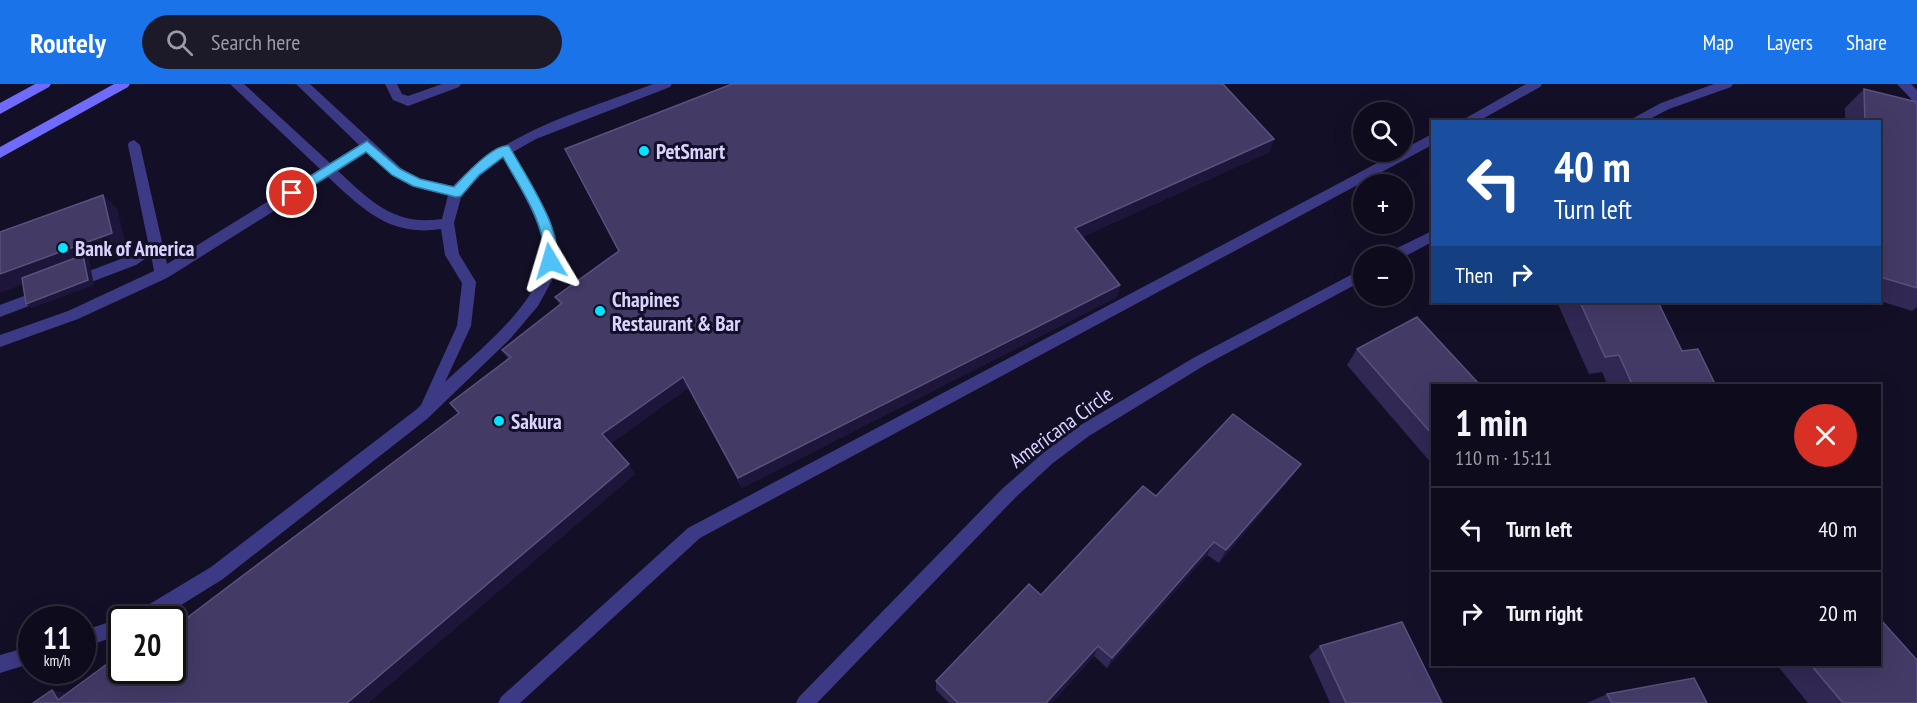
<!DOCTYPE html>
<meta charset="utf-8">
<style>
:root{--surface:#0e0b1c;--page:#1c1929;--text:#f1f3f6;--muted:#9b9ba3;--line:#2e2b3b;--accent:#1a73e8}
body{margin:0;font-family:"PT Sans Narrow",sans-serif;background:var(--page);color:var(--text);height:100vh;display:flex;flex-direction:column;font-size:22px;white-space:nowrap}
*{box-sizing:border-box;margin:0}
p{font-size:20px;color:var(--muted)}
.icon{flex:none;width:33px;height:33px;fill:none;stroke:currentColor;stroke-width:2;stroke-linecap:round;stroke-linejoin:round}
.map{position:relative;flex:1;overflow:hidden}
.side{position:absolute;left:1431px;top:300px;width:450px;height:282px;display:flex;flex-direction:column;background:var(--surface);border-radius:0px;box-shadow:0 6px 24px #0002,0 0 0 2px var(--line)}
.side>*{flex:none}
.guide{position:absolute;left:1431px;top:36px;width:450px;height:183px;border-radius:0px;box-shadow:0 6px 24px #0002,0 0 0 2px var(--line);background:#1a4fa0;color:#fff;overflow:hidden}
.buttons{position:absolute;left:1353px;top:18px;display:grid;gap:12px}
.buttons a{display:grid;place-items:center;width:60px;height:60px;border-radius:50%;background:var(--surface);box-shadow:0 6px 24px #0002,0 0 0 2px var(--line);font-size:30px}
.speed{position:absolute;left:18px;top:522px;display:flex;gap:12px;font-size:30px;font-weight:700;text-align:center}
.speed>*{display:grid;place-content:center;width:78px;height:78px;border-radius:50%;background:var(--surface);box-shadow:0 6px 24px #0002,0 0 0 2px var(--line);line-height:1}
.speed small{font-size:15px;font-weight:400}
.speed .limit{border:3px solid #111;border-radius:9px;background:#fff;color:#111}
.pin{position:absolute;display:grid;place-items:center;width:51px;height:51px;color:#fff;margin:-26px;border:3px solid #fff;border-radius:50%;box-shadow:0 2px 6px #0007}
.me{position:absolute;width:66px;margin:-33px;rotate:353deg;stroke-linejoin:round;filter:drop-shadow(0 0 4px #0008)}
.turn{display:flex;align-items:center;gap:21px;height:126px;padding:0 24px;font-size:27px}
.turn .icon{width:78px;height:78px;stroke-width:2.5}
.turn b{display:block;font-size:42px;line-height:51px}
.then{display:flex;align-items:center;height:57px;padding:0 24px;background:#0003;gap:12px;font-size:22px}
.round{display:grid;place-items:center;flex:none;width:63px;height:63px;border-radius:32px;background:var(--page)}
.overview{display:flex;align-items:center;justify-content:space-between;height:102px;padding:0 24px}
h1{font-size:36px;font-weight:700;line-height:45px}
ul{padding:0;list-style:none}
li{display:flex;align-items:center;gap:18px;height:84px;padding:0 24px;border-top:2px solid var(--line)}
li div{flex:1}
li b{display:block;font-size:22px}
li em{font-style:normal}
header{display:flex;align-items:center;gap:36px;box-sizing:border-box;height:84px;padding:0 30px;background:var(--accent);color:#fff}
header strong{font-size:28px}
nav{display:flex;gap:33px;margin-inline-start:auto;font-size:21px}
.search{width:420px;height:54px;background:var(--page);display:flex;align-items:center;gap:15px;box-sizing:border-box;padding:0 21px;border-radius:33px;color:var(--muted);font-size:22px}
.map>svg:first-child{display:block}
</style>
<header>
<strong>Routely</strong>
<div class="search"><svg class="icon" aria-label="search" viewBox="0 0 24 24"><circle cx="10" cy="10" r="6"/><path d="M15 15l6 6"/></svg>Search here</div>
<nav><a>Map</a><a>Layers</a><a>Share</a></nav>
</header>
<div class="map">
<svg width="1917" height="619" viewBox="0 0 1917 619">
<rect width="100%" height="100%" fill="#130f26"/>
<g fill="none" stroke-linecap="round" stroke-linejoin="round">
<g fill="#3d3a85" fill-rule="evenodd">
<path d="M230,0H244L330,79L359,61L296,0H310L401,84L420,95L453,102C507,46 583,27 653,0H672L670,3L536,55L513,68L550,135L558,164L556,189L538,222L510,255L427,335L223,495L157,536H131L133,530L211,483L417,325L421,321L457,242L462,199L445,171L441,145C389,153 363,125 328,93L167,194L78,235L0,263V251L68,227L154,187L151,171L136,181L73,205L68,203L66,199L68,195L126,173L148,158L128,61L129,58L134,56L140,61L167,180L320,85ZM367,68C398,98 407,102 448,111L442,135C393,142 371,117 338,87ZM503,74C518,102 537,130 543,161C553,210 477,268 445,298L471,242L476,198L459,170L454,139L462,110L480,92Z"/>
<path d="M385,0H397L402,10L408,12L442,0H461L459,3L408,22L393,16Z"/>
<path d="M1526,0H1542L1540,3L1477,38H1459Z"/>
<path d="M1432,50V61L700,454L520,619H498L501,613L688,444Z"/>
<path d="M45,204L50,206L52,210L50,214L0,233V221Z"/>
<path d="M122,534L126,536H122V550L82,564V547Z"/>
<path d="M32,562V579L0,589V571Z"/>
</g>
<g fill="#3d3a85" fill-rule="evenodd">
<path d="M1714,0H1733L1731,3L1669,25L1644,38H1626L1661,19Z"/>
<path d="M1897,0H1911L1917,6V19L1913,17Z"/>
<path d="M1432,147V158L1402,174L1387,172L1389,168Z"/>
<path d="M1364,184V196L1205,281L1089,352L1053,379L1015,414L817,619H796L799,613L1003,404L1043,369L1079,342L1195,273Z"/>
</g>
<g fill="#6f6bff" fill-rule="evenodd">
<path d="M35,0H51L49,3L0,30V19Z"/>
<path d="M114,0H130L128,3L0,74V63Z"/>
</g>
</g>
<g fill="#312854">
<path d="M1864,5L1917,18V223L1912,227L1880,217V38H1845V24Z"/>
<path d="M1274,55L1269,68L1082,153L1120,201L1117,213L742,404L688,304L611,359L635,390L368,619H33L52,606L66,610L122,586L459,329L508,275L502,266L560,221L555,213L618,167L565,65Z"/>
<path d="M1557,218H1658L1682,267L1716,302H1608L1602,288L1589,290Z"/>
<path d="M1357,265L1432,302V380L1347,281Z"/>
<path d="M1301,380L1291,394L1219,479L1207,471L1107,584L1094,572L1052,619H949L936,606V597L1041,511L1156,412Z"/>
<path d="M1320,562L1442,619H1330L1309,572Z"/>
<path d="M1776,580H1880L1917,619H1808Z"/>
<path d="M1607,610L1707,619H1587Z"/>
</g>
<g fill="#1d163a">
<path d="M1274,55L1269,68L1073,157L1075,144Z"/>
<path d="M103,111L117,124L126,162L89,176L94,201L32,224L26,220L84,177L0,209V190Z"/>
<path d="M1120,201L1117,213L742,404L738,394Z"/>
<path d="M683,293L688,304L609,361L602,350Z"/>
<path d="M629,380L635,390L368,619H347Z"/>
<path d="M1301,380L1291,394L1219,479L1226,466Z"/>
<path d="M1214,458L1207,471L1107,584L1112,574Z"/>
<path d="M1098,562L1094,572L1052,619H1046Z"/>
<path d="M52,606L71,612L58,616Z"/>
</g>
<g fill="#433a66" stroke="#5a527e" stroke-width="1.5">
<path d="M732,0H1223L1274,55L1075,144L1120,201L738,394L683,293L602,350L629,380L347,619H33L52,606L58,616L122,569V586H172V545L459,329L450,319L511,273L502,266L562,219L555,213L619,167L565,65Z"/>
<path d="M1864,5L1917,18V204L1880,193V38H1865Z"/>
<path d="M103,111L112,149L0,190V148Z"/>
<path d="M83,171L88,196L26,220L22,194Z"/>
<path d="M1580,218H1658L1682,267L1698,265L1716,302H1633L1619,271L1605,273Z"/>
<path d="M1417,233L1481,302H1432V350L1357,265Z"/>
<path d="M1233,330L1301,380L1226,466L1214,458L1112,574L1098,562L1046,619H958L936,597L1029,500L1041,511L1143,402L1156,412Z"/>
<path d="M1880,535L1917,576V619H1843L1810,580H1880Z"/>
<path d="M1402,538L1442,619H1346L1320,562Z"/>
<path d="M1694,594L1707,619H1612L1607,610Z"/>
</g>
<path fill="#4fc3f7" stroke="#337fa1" stroke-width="1.5" d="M367,57L400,85L420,95L454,103C464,92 494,59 509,62C524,89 567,152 555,180L550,182L544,177C547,140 520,104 503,73L479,91L461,112L456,113L413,102L392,91L366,68L296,112H288V106Z"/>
<g fill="#00e5ff" stroke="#130f26" stroke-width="2">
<circle cx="644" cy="67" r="6"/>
<circle cx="63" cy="164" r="6"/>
<circle cx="600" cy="227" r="6"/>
<circle cx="499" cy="337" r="6"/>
</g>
<g text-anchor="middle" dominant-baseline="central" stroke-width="6" stroke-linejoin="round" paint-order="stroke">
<g font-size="21" font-weight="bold" fill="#d9d4ff" stroke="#130f26" text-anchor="start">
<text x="656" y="67">PetSmart</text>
<text x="75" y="164">Bank of America</text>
<text x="612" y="215">Chapines<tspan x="612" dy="24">Restaurant &amp; Bar</tspan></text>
<text x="511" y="337">Sakura</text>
</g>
<g font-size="21" fill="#d9d4ff" stroke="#130f26">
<text transform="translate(1061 343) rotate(-36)">Americana Circle</text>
</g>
</g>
</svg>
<div class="buttons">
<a><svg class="icon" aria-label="search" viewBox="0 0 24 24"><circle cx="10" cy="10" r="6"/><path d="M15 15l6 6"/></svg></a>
<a>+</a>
<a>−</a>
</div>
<div class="speed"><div>11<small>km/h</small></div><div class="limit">20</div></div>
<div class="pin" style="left:292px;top:109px;background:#d93025"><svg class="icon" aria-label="arrive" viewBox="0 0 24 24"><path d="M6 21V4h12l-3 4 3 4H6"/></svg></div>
<svg class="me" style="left:550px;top:177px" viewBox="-20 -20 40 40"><path d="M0-17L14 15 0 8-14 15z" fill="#4fc3f7" stroke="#fff" stroke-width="4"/></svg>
<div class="guide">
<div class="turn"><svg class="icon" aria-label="left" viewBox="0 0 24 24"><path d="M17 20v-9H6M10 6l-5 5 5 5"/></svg><div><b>40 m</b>Turn left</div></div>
<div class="then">Then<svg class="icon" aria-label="right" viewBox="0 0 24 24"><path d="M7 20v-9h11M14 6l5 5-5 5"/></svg></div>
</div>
<section class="side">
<div class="overview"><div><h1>1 min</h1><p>110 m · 15:11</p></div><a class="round" style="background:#d93025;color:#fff"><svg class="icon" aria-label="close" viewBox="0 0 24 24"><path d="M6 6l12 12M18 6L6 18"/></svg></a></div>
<ul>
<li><svg class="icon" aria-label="left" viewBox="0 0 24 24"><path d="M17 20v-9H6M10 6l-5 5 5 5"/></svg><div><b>Turn left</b></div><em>40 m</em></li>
<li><svg class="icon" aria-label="right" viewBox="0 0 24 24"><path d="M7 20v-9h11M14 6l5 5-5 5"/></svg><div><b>Turn right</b></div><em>20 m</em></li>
</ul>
</section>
</div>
